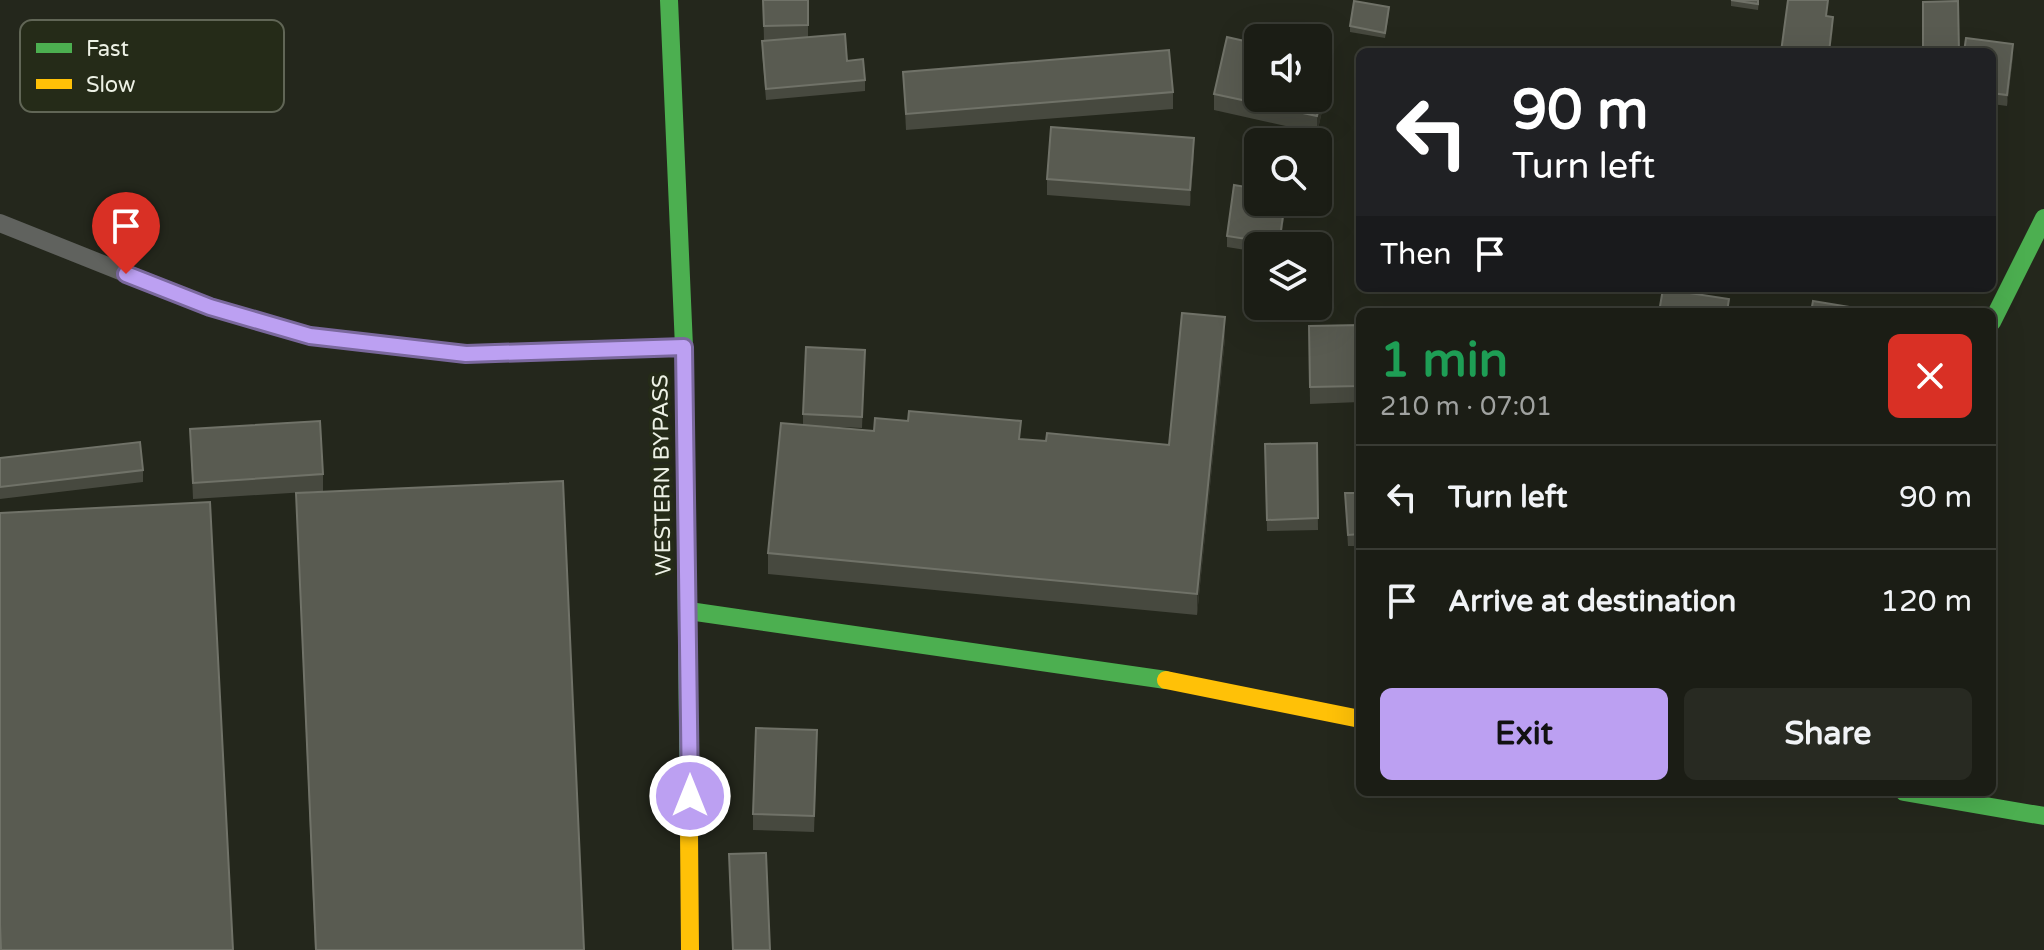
<!DOCTYPE html>
<meta charset="utf-8">
<style>
:root{--surface:#1b1d15;--page:#282a22;--text:#f1f3f6;--muted:#a0a2a0;--line:#393b34;--accent:#bca0f2}
body{margin:0;font-family:"Varela Round",sans-serif;background:var(--page);color:var(--text);height:100vh;display:flex;flex-direction:column;font-size:30px;white-space:nowrap}
*{box-sizing:border-box;margin:0}
p{font-size:26px;color:var(--muted)}
.icon{flex:none;width:44px;height:44px;fill:none;stroke:currentColor;stroke-width:2;stroke-linecap:round;stroke-linejoin:round}
.map{position:relative;flex:1;overflow:hidden}
.side{position:absolute;left:1356px;top:308px;width:640px;height:488px;display:flex;flex-direction:column;background:var(--surface);border-radius:12px;box-shadow:0 8px 32px #0002,0 0 0 2px var(--line)}
.side>*{flex:none}
.hud{position:absolute;left:1356px;top:48px;width:640px;height:244px;border-radius:12px;box-shadow:0 8px 32px #0002,0 0 0 2px var(--line);background:#202124;color:#fff;overflow:hidden}
.controls{position:absolute;left:1244px;top:24px;display:grid;gap:16px}
.controls a{display:grid;place-items:center;width:88px;height:88px;border-radius:12px;background:var(--surface);box-shadow:0 8px 32px #0002,0 0 0 2px var(--line);font-size:40px}
.pin{position:absolute;display:grid;place-items:center;width:68px;height:68px;color:#fff;margin:-82px -34px;border-radius:50% 50% 50% 0;rotate:-45deg;box-shadow:0 0 8px #0007}
.pin .icon{rotate:45deg}
.me{position:absolute;width:88px;margin:-44px;rotate:0deg;stroke-linejoin:round;filter:drop-shadow(0 0 6px #0008)}
.turn{display:flex;align-items:center;gap:28px;height:168px;padding:0 24px;font-size:36px}
.turn .icon{width:104px;height:104px;stroke-width:2.5}
.turn b{display:block;font-size:56px;line-height:68px}
.then{display:flex;align-items:center;height:76px;padding:0 24px;background:#0003;gap:16px;font-size:30px}
.round{display:grid;place-items:center;flex:none;width:84px;height:84px;border-radius:12px;background:var(--page)}
.summary{display:flex;align-items:center;justify-content:space-between;height:136px;padding:0 24px}
h1{font-size:48px;font-weight:700;line-height:60px;color:#1e9e55}
.cta{display:flex;gap:16px;margin-top:auto;padding:16px 24px}
.cta a{flex:1;height:92px;border-radius:12px;background:var(--accent);color:#111;font-size:32px;font-weight:700;line-height:92px;text-align:center}
.cta a+a{background:var(--page);color:var(--text)}
ul{padding:0;list-style:none}
li{display:flex;align-items:center;gap:24px;height:104px;padding:0 24px;border-top:2px solid var(--line)}
li div{flex:1}
li b{display:block;font-size:30px}
li em{font-style:normal}
.map>svg:first-child{display:block}
</style>
<div class="map">
<svg width="2044" height="950" viewBox="0 0 2044 950">
<rect width="100%" height="100%" fill="#24271c"/>
<g fill="none" stroke-linecap="round" stroke-linejoin="round">
<path stroke="#60625e" stroke-width="18" d="M0,223L210,307L310,336L466,354L684,347"/>
<g stroke="#4caf50" stroke-width="18">
<path d="M669,0L684,347L689,831"/>
<path d="M1992,322L2044,218"/>
<path d="M689,611L1166,680"/>
<path d="M1904,792L2044,816"/>
</g>
<g stroke="#ffc107" stroke-width="18">
<path d="M1166,680L1360,719"/>
<path d="M689,831L690,950"/>
</g>
</g>
<g fill="#47493f">
<path d="M763,0H808V37L847,61L865,80V91L766,100L762,52V41H764Z"/>
<path d="M1731,0H1759L1758,10L1731,6Z"/>
<path d="M1389,13L1385,38L1350,32V26Z"/>
<path d="M1992,52L2013,56L2007,106L1992,104Z"/>
<path d="M903,72L1173,92V109L906,130Z"/>
<path d="M1330,77L1317,133L1214,110V94Z"/>
<path d="M1194,154L1190,206L1047,195V179Z"/>
<path d="M1286,202L1280,246H1258V252L1227,247V236Z"/>
<path d="M1360,325V402L1310,404L1309,326Z"/>
<path d="M1225,338L1197,615L768,574V553L803,425V414L865,350L862,428L816,426L874,431L1021,439L1046,441L1169,445Z"/>
<path d="M190,429L323,474V491L193,499Z"/>
<path d="M1317,443L1318,530L1267,531L1265,444Z"/>
<path d="M0,458L143,470V482L0,499Z"/>
<path d="M296,493L584,950H315Z"/>
<path d="M1345,493H1360V546H1348Z"/>
<path d="M817,746L814,832L753,830V814Z"/>
</g>
<g fill="#32342a">
<path d="M1833,17V29L1830,52H1829Z"/>
<path d="M2013,44V56L2007,106V95Z"/>
<path d="M1330,60V77L1317,133V116Z"/>
<path d="M1194,138V154L1190,206V190Z"/>
<path d="M1285,202H1286L1280,246H1279Z"/>
<path d="M1225,317V338L1197,615V594Z"/>
</g>
<g fill="#595b51" stroke="#707268" stroke-width="2">
<path d="M763,0H808V25L764,26Z"/>
<path d="M1731,0H1758V4Z"/>
<path d="M1788,0H1828L1826,16L1833,17L1829,52H1781Z"/>
<path d="M1354,1L1389,7L1385,33L1350,26Z"/>
<path d="M1958,1L1959,52H1923V2Z"/>
<path d="M845,34L847,61L863,59L865,80L766,89L762,41Z"/>
<path d="M1227,37L1258,44V98H1318V57L1330,60L1317,116L1214,94Z"/>
<path d="M1966,38L2013,44L2007,95L1992,93V52H1964Z"/>
<path d="M1169,50L1173,92L906,114L903,72Z"/>
<path d="M1051,127L1194,138L1190,190L1047,179Z"/>
<path d="M1234,185L1258,189V202H1285L1279,244L1227,236Z"/>
<path d="M1663,289L1729,299L1727,312H1659Z"/>
<path d="M1813,301L1862,309L1861,312H1811Z"/>
<path d="M1182,313L1225,317L1197,594L768,553L781,423L874,431L875,418L908,421L909,411L1021,421L1019,439L1046,441L1047,433L1169,445Z"/>
<path d="M1360,325V386L1310,387L1309,326Z"/>
<path d="M806,347L865,350L862,417L803,414Z"/>
<path d="M320,421L323,474L193,483L190,429Z"/>
<path d="M140,442L143,470L0,487V458Z"/>
<path d="M1317,443L1318,518L1267,520L1265,444Z"/>
<path d="M563,481L584,950H316L296,493Z"/>
<path d="M1345,493H1360V534L1348,535Z"/>
<path d="M210,502L233,950H1L0,924V513Z"/>
<path d="M756,728L817,730L814,816L753,814Z"/>
<path d="M766,853L770,950H733L729,854Z"/>
</g>
<g fill="none" stroke-linecap="round" stroke-linejoin="round">
<g stroke="#7a689d" stroke-width="20">
<path id="route" d="M126,274L210,307L310,336L466,354L684,347L690,796"/>
</g>
<use href="#route" stroke="#bca0f2" stroke-width="14"/>
</g>
<g text-anchor="middle" dominant-baseline="central" stroke-width="8" stroke-linejoin="round" paint-order="stroke">
<g font-size="22" fill="#edf1e5" stroke="#252b18">
<text transform="translate(662 475) rotate(-91)">WESTERN BYPASS</text>
</g>
</g>
<rect x="20" y="20" width="264" height="92" rx="12" fill="#252b18" stroke="#616656" stroke-width="2"/>
<rect x="36" y="43" width="36" height="10" fill="#4caf50"/>
<rect x="36" y="79" width="36" height="10" fill="#ffc107"/>
<g font-size="22" fill="#edf1e5">
<text x="86" y="56">Fast</text>
<text x="86" y="92">Slow</text>
</g>
</svg>
<div class="controls">
<a><svg class="icon" aria-label="sound" viewBox="0 0 24 24"><path d="M4 9h4l5-4v14l-5-4H4zM17 9q2 3 0 6"/></svg></a>
<a><svg class="icon" aria-label="search" viewBox="0 0 24 24"><circle cx="10" cy="10" r="6"/><path d="M15 15l6 6"/></svg></a>
<a><svg class="icon" aria-label="layers" viewBox="0 0 24 24"><path d="M12 4l9 5-9 5-9-5zM3 14l9 5 9-5"/></svg></a>
</div>
<div class="pin" style="left:126px;top:274px;background:#d93025"><svg class="icon" aria-label="arrive" viewBox="0 0 24 24"><path d="M6 21V4h12l-3 4 3 4H6"/></svg></div>
<svg class="me" style="left:690px;top:796px" viewBox="-20 -20 40 40"><circle r="17" fill="#bca0f2" stroke="#fff" stroke-width="3"/><path d="M0-11L8 9 0 5-8 9z" fill="#fff"/></svg>
<div class="hud">
<div class="turn"><svg class="icon" aria-label="left" viewBox="0 0 24 24"><path d="M17 20v-9H6M10 6l-5 5 5 5"/></svg><div><b>90 m</b>Turn left</div></div>
<div class="then">Then<svg class="icon" aria-label="arrive" viewBox="0 0 24 24"><path d="M6 21V4h12l-3 4 3 4H6"/></svg></div>
</div>
<section class="side">
<div class="summary"><div><h1>1 min</h1><p>210 m · 07:01</p></div><a class="round" style="background:#d93025;color:#fff"><svg class="icon" aria-label="close" viewBox="0 0 24 24"><path d="M6 6l12 12M18 6L6 18"/></svg></a></div>
<ul>
<li><svg class="icon" aria-label="left" viewBox="0 0 24 24"><path d="M17 20v-9H6M10 6l-5 5 5 5"/></svg><div><b>Turn left</b></div><em>90 m</em></li>
<li><svg class="icon" aria-label="arrive" viewBox="0 0 24 24"><path d="M6 21V4h12l-3 4 3 4H6"/></svg><div><b>Arrive at destination</b></div><em>120 m</em></li>
</ul>
<div class="cta"><a>Exit</a><a>Share</a></div>
</section>
</div>
